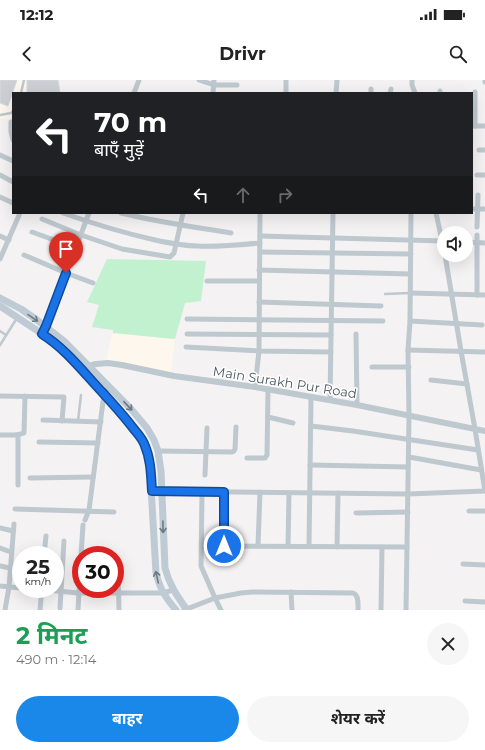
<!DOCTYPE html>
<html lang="hi">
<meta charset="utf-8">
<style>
:root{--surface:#fff;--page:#f6f6f6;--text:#222;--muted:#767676;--accent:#1988e8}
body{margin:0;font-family:Montserrat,"Noto Sans Devanagari",sans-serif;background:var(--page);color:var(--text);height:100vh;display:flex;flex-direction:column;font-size:15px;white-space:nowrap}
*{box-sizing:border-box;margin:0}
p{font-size:13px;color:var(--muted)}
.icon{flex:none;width:22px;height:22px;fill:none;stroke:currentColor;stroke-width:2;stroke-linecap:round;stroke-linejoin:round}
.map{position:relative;height:530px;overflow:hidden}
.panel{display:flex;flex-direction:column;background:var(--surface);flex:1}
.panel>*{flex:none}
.top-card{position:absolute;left:12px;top:12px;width:461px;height:122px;border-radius:0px;box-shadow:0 4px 16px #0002;background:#202124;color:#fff;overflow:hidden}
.buttons{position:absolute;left:437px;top:146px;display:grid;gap:8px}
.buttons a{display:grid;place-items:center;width:36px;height:36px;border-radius:50%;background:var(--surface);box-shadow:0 4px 16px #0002;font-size:20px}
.speed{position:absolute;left:12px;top:466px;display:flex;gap:8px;font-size:20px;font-weight:700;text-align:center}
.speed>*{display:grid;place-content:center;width:52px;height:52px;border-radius:50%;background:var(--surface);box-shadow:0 4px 16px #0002;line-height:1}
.speed small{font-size:10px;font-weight:400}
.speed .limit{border:6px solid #d22;background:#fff;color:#111}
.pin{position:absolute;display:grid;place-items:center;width:34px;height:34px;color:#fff;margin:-41px -17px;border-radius:50% 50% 50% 0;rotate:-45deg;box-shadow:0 0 4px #0007}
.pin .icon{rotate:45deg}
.me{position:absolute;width:44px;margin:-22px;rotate:0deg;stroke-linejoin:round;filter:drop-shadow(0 0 3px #0008)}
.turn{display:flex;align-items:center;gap:14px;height:84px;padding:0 16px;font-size:18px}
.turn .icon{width:52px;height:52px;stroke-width:2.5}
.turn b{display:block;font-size:28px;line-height:34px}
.lanes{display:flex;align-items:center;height:38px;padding:0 16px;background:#0003;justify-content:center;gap:20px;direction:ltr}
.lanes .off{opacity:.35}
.round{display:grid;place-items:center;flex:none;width:42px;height:42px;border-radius:21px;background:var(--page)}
.headline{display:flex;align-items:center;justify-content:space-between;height:68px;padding:0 16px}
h1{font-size:24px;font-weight:700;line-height:30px;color:#1e9e55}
.primary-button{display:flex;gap:8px;margin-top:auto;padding:8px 16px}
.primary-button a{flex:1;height:46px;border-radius:24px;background:var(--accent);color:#fff;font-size:16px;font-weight:700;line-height:46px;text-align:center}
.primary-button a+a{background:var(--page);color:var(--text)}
.status{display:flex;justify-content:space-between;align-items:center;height:28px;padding:0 20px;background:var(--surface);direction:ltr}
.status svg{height:11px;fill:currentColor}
header{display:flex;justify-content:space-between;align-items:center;height:52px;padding:0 16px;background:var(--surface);font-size:18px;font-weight:700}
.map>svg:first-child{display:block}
</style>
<div class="status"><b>12:12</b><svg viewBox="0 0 49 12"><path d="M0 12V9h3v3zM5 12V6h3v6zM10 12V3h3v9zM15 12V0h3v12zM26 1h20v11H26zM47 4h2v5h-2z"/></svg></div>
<header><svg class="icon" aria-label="back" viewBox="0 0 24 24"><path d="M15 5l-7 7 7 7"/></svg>Drivr<svg class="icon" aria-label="search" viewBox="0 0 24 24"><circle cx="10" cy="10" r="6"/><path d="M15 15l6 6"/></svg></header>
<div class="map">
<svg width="485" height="530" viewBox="0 0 485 530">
<rect width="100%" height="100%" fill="#f5f2f3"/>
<g fill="#fdf7ee">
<path d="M0,0H27V13H13V40L0,38Z"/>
<path d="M112,253L175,259L171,292L106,281Z"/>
</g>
<path fill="#c2f1d0" d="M107,179L206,181L201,221L185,223L175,259L113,253V250L92,247L99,225L87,222Z"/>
<g fill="#ccd0d5" stroke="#d6d9de">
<path d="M0,0H17L8,26L0,23Z"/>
<path d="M27,0H58L60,13H27Z"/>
</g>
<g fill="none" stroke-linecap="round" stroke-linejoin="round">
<g stroke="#bec8cf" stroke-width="2.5">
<path d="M21,13L24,0"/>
<path d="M0,35L11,33L13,31"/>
<path d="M385,214L410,213"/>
<path d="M0,251L6,255"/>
<path d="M0,265L17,238"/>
<path d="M78,341L81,315"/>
</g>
<g stroke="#bec8cf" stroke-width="5">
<path d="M199,0L214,5H237"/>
<path d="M412,0V5L415,13"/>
<path d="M485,0V2"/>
<path d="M475,12V46"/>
<path d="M134,13L139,0"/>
<path d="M213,13L214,0"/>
<path d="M286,13V0"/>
<path d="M336,13L337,0"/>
<path d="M371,13V9"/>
<path d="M390,13L391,9"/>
<path d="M440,13V11"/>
<path d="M11,42V52L13,60"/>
<path d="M472,46H485"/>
<path d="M479,70H485"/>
<path d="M0,75L13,81"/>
<path d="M0,95L13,102"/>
<path d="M477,95H485"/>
<path d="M0,117L13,123"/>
<path d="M472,129H485"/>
<path d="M63,133C94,144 124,153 155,160C169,163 184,166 198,166C218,167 239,165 260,163"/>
<path d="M121,133C157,142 194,147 231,153"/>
<path d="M436,133L444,170"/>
<path d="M42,139L81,155L122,169L170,177L174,173L183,133"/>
<path d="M477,147L478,115"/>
<path d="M32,152L76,168"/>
<path d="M0,156L9,160"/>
<path d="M260,156L444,161"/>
<path d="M466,162L485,163"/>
<path d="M260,172L411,174"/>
<path d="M24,175L66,193L93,203"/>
<path d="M445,175L461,271L475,349L485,411"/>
<path d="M0,179L20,133"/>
<path d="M259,190L410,194"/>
<path d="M207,201H259"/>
<path d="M410,213L485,215"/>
<path d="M477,215V155"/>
<path d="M259,222L381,226"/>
<path d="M187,239L383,241"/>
<path d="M410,241L482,245"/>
<path d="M42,254L46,246L89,133"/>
<path d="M187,254L331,255"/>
<path d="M356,254L357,325"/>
<path d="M186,267L259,271L331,272"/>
<path d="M408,270L485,272"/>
<path d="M372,287H409"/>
<path d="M431,300L467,304"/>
<path d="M255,307L259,271L260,133"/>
<path d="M0,316L64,317L62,341"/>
<path d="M330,320L333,133"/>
<path d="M268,337L293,343"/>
<path d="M43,340L101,342"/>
<path d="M311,346L353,351L478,370"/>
<path d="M0,355C8,355 17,356 24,353L25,316"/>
<path d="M18,355V405"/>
<path d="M39,362L98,363"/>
<path d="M158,371L232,372L234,371L235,369L236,347"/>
<path d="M409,377L481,390"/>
<path d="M247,378H265L267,375L268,310"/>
<path d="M310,385L408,387"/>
<path d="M205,395L207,348"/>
<path d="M30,398L93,397"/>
<path d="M152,411L408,414L485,411"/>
<path d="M15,429L114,432"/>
<path d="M469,431H485"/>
<path d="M356,433L408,432"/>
<path d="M85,440L89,430L104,314L109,307"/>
<path d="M0,448L13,451"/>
<path d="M202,466L407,467"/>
<path d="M224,466V412"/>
<path d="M258,466L260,412"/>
<path d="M288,466L289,413"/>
<path d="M309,466L311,317"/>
<path d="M337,467L338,413"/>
<path d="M0,468L11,472"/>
<path d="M44,475L46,456"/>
<path d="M81,475L83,445"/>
<path d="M463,484L485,485"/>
<path d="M0,486L10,488"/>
<path d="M118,487L119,530"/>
<path d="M0,506L21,508"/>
<path d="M37,509L78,513H163L173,510"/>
<path d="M291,512L292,530"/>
<path d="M465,521L485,522"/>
<path d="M60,528L64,461"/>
<path d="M5,530L9,507L14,444"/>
<path d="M40,530L42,509"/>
<path d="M78,530L81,477"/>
<path d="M184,530L215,518L201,486L202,412"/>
<path d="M221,530L215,518L241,513L252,512L353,513C359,515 358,524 358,530"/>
<path d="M381,530L382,467"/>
<path d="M406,530L409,336L408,270L410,241L411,133"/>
</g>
<path stroke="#bec8cf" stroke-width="6" d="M85,287L96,284L108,283L122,285L174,296L255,307L357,325L485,351"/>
<g stroke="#becbd4" stroke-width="7">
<path d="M0,218L21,229L37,240L64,261L131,329L147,348L154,360L158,371L161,391L165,488C169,504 177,516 187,530"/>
<path d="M0,226L56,263L70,277L122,334L141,357L145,366L150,390L156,493C160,509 165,517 176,530"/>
</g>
</g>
<defs><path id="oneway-shaft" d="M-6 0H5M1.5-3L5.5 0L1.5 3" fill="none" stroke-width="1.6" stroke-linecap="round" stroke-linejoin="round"/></defs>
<g stroke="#6d7a83">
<use href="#oneway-shaft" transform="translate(33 238) rotate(34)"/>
<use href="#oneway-shaft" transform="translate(128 326) rotate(47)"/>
<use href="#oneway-shaft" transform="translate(163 447) rotate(89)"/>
<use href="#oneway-shaft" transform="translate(157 497) rotate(-102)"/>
</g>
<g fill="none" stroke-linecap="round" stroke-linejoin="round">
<g stroke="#114b97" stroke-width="10">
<path id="route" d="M66,193L46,246L42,254C66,269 84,293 103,313C114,325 124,336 133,348C138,354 143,359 145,366C151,380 151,396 152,411L224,412V466"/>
</g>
<use href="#route" stroke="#1a73e8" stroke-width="7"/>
</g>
<g text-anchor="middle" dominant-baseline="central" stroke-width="3" stroke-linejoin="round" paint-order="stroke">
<g font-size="13" fill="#4a5860" stroke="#fff">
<text transform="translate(285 302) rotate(9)">Main Surakh Pur Road</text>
</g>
</g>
</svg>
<div class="buttons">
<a><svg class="icon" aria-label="sound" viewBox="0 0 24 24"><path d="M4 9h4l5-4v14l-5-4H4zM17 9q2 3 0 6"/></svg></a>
</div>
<div class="speed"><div>25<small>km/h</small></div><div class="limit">30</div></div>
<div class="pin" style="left:66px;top:193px;background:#d93025"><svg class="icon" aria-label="arrive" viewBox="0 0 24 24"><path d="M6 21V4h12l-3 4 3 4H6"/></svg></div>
<svg class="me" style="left:224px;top:466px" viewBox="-20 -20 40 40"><circle r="17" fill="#1a73e8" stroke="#fff" stroke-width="3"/><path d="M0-11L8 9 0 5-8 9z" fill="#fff"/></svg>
<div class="top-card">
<div class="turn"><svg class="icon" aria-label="left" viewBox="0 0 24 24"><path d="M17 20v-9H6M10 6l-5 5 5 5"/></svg><div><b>70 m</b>बाएँ मुड़ें</div></div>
<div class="lanes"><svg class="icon" aria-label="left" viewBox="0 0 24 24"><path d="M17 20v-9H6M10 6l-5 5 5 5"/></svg><svg class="icon off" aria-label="ahead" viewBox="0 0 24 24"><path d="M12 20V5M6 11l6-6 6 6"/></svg><svg class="icon off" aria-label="right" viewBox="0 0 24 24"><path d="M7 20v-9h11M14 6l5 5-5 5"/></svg></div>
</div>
</div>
<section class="panel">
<div class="headline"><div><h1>2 मिनट</h1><p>490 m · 12:14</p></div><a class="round"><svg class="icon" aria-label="close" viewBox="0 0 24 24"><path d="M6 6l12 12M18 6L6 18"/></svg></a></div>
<div class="primary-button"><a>बाहर</a><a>शेयर करें</a></div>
</section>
